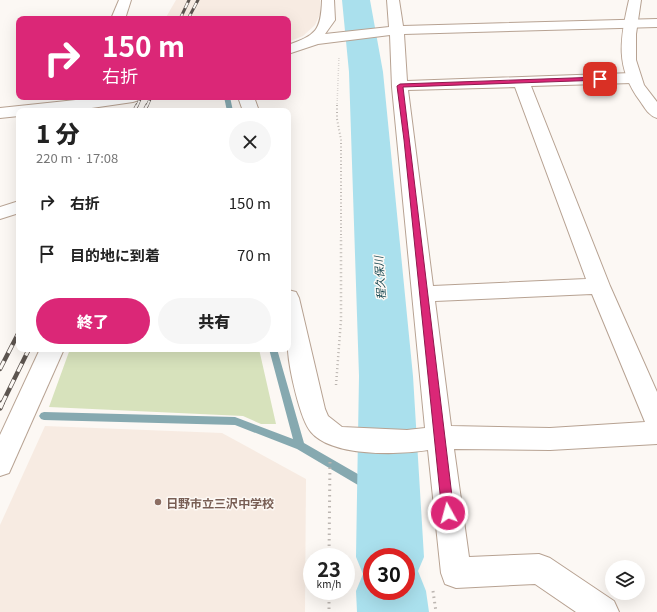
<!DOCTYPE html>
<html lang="ja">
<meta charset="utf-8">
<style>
:root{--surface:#fff;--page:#f6f6f6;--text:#222;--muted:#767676;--accent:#db2777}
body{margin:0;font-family:Georgia,"Noto Sans JP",serif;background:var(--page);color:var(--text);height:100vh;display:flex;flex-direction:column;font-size:15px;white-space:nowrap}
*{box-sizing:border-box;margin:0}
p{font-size:13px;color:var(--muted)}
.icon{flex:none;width:22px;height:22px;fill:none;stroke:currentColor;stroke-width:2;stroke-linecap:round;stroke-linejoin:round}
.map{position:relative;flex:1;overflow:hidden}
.side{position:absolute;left:16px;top:108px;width:275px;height:244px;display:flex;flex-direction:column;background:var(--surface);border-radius:8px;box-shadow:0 4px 16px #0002}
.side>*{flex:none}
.guide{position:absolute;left:16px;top:16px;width:275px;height:84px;border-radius:8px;box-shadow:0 4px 16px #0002;background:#db2777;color:#fff;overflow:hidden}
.buttons{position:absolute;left:605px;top:560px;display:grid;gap:8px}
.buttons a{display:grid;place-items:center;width:40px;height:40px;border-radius:50%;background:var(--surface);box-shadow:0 4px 16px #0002;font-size:20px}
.speed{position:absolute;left:303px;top:548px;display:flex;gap:8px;font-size:20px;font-weight:700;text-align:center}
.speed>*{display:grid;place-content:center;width:52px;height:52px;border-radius:50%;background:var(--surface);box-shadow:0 4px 16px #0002;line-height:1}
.speed small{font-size:10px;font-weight:400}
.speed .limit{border:6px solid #d22;background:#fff;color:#111}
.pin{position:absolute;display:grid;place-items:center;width:34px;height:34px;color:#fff;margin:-17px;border-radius:8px;box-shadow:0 2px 6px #0006}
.me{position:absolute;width:44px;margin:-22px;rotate:353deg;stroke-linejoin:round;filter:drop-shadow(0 0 3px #0008)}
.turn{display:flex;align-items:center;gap:14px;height:84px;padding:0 20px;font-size:18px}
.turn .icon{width:52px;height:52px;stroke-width:2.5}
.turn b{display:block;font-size:28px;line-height:34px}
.round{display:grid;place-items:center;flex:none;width:42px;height:42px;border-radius:21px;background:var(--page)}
.overview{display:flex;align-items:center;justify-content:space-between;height:68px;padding:0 20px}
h1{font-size:24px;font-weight:800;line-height:30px}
.button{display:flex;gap:8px;margin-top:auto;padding:8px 20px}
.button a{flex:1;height:46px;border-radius:24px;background:var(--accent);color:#fff;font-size:16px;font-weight:800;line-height:46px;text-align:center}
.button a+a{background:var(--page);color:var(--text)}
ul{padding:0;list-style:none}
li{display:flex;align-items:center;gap:12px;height:52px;padding:0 20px}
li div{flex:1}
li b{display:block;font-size:15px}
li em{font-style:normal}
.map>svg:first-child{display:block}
</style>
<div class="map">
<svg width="657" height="612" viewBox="0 0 657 612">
<rect width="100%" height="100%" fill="#fcf8f4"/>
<g fill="#f7ebe2">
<path d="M176,0H320V14L315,25L303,36L288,42V19H165Z"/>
<path d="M45,426L222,433L306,479L305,612H0V525Z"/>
</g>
<path fill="#d7e2bc" d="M70,349H259L276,424H261L243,416L49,407Z"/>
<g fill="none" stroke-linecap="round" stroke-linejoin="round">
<g fill="#86a9b0" fill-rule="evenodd">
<path d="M224,97H230L233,111H227Z"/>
<path d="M269,349H277L304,443L370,481L392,489L393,492L392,495L388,497L363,488L297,449L235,425L44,420L41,419L39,416L41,413L44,412L235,417L293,439Z"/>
</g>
<path fill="#aae0ed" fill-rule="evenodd" d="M342,0H370L383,72L413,376L424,557L418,571L426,591L429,612H357L356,591L363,574L356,557L359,376L349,72ZM372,557H406V591H372Z"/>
<g stroke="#b7a292" stroke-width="2">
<g id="minor">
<path d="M119,0H131L125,19H111Z"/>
<path d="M322,0H334L335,20L325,34L389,27L387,0H399L403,26L657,19V27L404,34L407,81L632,73L637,75L640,78L637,81L632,83L531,86L610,286L657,392V444L550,450L454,449L469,557L539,554L550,558L614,601L619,612H576L535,584L456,588L445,584L441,573L428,450C398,455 332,457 311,432C300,420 289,368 288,351C287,332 288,310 288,290L296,292L299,298L325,409L328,416L342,427L407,430L425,428L392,87L390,35L318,44L288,54V45C316,35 321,31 322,0ZM515,87L586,279L433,286L408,90ZM592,294L645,422L550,428L451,426L435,301Z"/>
<path d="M104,97H141L139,100L133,102L71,111H19V116L0,118V108Z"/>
<path d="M238,97H254L259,111H243Z"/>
<path d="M19,201V213L0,219V207Z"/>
<path d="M40,349H64L9,473L0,476V435Z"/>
</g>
</g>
<g stroke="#b7a292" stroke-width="2">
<path id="tertiary" d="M629,0H641L636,34V60L644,85L657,102V118C649,116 645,108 640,101C615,67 620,39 629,0Z"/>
</g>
<path stroke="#bcb6b1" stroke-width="1.5" stroke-dasharray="0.5 2" stroke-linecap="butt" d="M337,106L339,56"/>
<path stroke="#bcb6b1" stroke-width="2" stroke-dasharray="1 2.5" stroke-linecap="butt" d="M337,105V119L341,140V238"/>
<path stroke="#bcb6b1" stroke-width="2.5" stroke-dasharray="1 3" stroke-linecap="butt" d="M336,385L341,320V237"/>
<g stroke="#bcb6b1" stroke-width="3" stroke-dasharray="1.5 4" stroke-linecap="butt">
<path d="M329,557L330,459"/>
<path d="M329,591V612"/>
<path d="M433,591L436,612"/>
</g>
<use href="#minor" fill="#fff" fill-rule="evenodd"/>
<use href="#tertiary" fill="#fff" fill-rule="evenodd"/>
<g stroke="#5d5550" stroke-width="3">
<g id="rail-far3">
<path d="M180,19L189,0"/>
<path d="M188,19L198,0"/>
<path d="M137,106L141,97"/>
<path d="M147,106L151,97"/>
</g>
</g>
<g stroke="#5d5550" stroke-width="3.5">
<g id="rail-far2">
<path d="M134,111L137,105"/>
<path d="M144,111L147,105"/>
</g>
</g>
<g stroke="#5d5550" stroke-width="4.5">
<g id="rail-far1">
<path d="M0,369L19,332"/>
<path d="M2,404L29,349"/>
</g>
</g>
<g stroke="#5d5550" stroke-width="5.5">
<path id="rail" d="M0,408L2,403"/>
</g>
<use href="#rail-far3" stroke="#fcf8f4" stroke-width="2" stroke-dasharray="6" stroke-linecap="butt"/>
<use href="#rail-far2" stroke="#fcf8f4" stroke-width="2.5" stroke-dasharray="8" stroke-linecap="butt"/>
<use href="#rail-far1" stroke="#fcf8f4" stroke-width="3" stroke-dasharray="9" stroke-linecap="butt"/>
<use href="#rail" stroke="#fcf8f4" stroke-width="4" stroke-dasharray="12" stroke-linecap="butt"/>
</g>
<path fill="#db2777" stroke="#8e194d" d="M600,77H603V80L403,87L454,513L452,517L448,518L444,517L442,513L404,140L397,86L400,84Z"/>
<circle fill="#8d6e63" stroke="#fcf8f4" stroke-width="1.5" cx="158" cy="502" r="4"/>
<g text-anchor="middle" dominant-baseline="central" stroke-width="3" stroke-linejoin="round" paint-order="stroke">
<g font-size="11" font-style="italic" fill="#174750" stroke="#fcf8f4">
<text transform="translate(379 278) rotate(-94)">程久保川</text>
</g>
<g font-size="12" font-weight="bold" fill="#785e54" stroke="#fcf8f4" text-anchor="start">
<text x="166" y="502">日野市立三沢中学校</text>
</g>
</g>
</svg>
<div class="buttons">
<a><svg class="icon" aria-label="layers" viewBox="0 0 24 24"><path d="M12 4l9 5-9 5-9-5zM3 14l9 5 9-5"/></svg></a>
</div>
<div class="speed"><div>23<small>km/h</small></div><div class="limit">30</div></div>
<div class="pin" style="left:600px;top:79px;background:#d93025"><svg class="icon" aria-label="arrive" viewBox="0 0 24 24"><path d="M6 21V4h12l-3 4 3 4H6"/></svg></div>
<svg class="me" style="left:448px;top:513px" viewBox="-20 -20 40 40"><circle r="17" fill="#db2777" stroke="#fff" stroke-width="3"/><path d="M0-11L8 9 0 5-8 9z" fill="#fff"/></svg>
<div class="guide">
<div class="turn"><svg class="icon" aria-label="right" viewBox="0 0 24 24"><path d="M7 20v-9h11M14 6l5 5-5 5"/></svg><div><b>150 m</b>右折</div></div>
</div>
<section class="side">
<div class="overview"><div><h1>1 分</h1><p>220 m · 17:08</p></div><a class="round"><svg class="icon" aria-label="close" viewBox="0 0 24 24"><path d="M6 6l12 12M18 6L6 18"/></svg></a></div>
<ul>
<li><svg class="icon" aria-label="right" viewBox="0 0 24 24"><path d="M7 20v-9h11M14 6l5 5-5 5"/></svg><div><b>右折</b></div><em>150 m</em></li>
<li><svg class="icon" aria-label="arrive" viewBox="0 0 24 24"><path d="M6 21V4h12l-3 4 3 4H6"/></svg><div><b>目的地に到着</b></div><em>70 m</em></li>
</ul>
<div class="button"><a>終了</a><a>共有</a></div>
</section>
</div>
